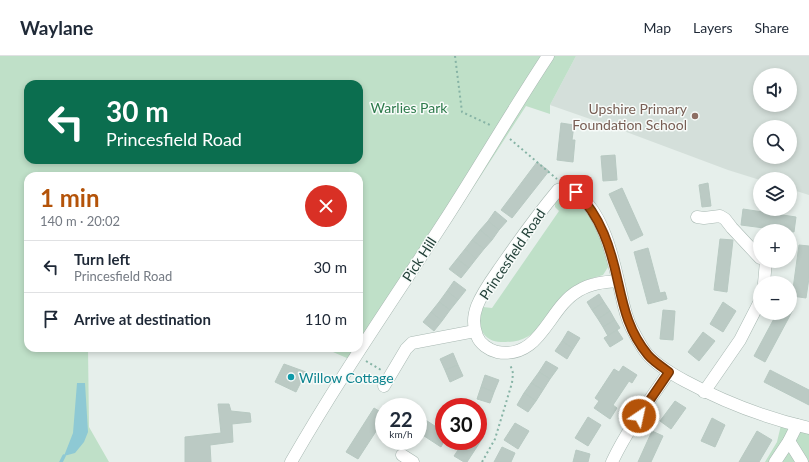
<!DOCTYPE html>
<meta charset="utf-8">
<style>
:root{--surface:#fff;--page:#f2f2f3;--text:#1f2937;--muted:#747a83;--line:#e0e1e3;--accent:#b45309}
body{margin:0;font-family:Lato,sans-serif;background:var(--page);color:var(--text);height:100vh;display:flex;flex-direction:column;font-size:15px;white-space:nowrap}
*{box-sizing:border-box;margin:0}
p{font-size:13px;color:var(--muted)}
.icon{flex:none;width:22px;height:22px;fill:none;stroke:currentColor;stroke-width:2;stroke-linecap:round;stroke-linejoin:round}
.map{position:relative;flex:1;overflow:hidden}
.drawer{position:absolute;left:24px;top:116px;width:339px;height:180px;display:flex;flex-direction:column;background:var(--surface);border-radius:12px;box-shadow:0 2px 6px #0003}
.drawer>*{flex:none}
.top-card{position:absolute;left:24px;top:24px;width:339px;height:84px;border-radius:12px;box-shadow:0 2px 6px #0003;background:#0b6e4f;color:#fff;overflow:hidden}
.fabs{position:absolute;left:753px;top:12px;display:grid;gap:8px}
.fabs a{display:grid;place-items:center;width:44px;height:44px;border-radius:50%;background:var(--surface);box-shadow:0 2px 6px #0003;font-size:20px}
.speed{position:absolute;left:375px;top:342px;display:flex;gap:8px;font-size:20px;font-weight:700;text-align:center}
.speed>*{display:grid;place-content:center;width:52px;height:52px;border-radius:50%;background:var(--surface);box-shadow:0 2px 6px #0003;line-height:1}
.speed small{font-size:10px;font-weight:400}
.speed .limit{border:6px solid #d22;background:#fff;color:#111}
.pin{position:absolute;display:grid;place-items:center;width:34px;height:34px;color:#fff;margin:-17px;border-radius:8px;box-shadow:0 2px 6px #0006}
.me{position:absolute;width:44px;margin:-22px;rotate:34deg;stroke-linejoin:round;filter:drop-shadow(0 0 3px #0008)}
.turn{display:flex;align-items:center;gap:14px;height:84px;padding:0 16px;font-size:18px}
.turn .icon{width:52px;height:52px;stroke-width:2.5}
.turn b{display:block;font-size:28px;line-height:34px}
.round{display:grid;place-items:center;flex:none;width:42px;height:42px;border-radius:21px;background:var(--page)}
.summary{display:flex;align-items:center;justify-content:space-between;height:68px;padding:0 16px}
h1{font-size:24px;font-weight:700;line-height:30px;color:var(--accent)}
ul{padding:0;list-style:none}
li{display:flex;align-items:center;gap:12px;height:52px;padding:0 16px;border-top:1px solid var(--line)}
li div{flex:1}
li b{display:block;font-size:15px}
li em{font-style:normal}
header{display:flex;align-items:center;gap:24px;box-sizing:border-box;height:56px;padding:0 20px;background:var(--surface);border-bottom:1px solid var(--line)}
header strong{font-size:19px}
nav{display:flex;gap:22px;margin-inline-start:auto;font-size:14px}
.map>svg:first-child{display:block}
</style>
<header>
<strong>Waylane</strong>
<nav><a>Map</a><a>Layers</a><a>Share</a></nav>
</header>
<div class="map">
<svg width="809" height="406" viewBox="0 0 809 406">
<rect width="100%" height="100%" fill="#e6efeb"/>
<path fill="#d4dfda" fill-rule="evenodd" d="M576,0H809V139L790,133V123L760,124L728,114L613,71L550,49ZM760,19H790V49H760ZM760,71H790V101H760Z"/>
<g fill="#bfe0c8" fill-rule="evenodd">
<path d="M0,0H576L550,49V58L526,50L449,169L356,306L333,296L311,292H359V120H28V292H88L89,371L109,406H0ZM28,28H359V104H28Z"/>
<path d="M569,138L575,139L593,160L610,208L603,219C589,223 575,227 565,238C545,259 539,287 504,286C495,286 489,285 483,277C477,268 479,260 483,251L492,252L559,155L555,151V145L560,141Z"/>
<path d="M781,369L809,374V406H765L777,386Z"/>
</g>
<path fill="#8ec9d4" d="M77,327H85L88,376L84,386L75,397L64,400L73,377Z"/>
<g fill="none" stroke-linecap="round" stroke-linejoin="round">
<path stroke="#8ec9d4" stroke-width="3.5" d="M61,406L64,400"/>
</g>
<g fill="#bbcac4" stroke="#b8c9c2">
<path d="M561,67L574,69L572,84H575L573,106L557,104Z"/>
<path d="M615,99L617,124L603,125L601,100Z"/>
<path d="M537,106L549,115L512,162L501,154Z"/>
<path d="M708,127L711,150L702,151L699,129Z"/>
<path d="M622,132L643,179L631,185L609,138Z"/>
<path d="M743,153L796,161L794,176L741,169Z"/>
<path d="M495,155L507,165L499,174L488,165Z"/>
<path d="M488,165L499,174L492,184L480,174Z"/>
<path d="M480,174L492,184L484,193L472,184Z"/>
<path d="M720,183L733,184L727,236L714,234Z"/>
<path d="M472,184L484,193L476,203L465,193Z"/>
<path d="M799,189L809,190V222L806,242L792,240Z"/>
<path d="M648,192L660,237L665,236L667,243L648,248L634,196Z"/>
<path d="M465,193L476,203L469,212L457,203Z"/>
<path d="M457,203L469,212L461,222L449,213Z"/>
<path d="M454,225L466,234L458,244L447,235Z"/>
<path d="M447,235L458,244L450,254L439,246Z"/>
<path d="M599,238L604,246L592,254L587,246Z"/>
<path d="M439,246L450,254L442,265L431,256Z"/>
<path d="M604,246L610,255L598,263L592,254Z"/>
<path d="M723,246L736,255L723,276L710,268Z"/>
<path d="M790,248L795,250L765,306L754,300L777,257H790Z"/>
<path d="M663,254L675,255L673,284L660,283Z"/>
<path d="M610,255L615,264L603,271L598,263Z"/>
<path d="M431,256L442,265L434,275L423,266Z"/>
<path d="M615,264L620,272L608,280L603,271Z"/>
<path d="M617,274L623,283L610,291L604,282Z"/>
<path d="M568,275L580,282L573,293L562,285Z"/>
<path d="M703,276L715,285L699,305L688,296Z"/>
<path d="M562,285L573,293L567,303L555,295Z"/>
<path d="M453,297L458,309L445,314L440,303Z"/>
<path d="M546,305L558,312L550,323L539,316Z"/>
<path d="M284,308L306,316L296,336L275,326Z"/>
<path d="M458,309L463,320L450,326L445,314Z"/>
<path d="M623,310L637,319L632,327L629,325L613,349L617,352L610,363L594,352L599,345L595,342L614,313L619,316Z"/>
<path d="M770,314L809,334V349L764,326Z"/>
<path d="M539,316L550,323L543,334L531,327Z"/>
<path d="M485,319L499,324L494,336L481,331Z"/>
<path d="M531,327L543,334L536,345L524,337Z"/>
<path d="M481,331L494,336L490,347L477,343Z"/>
<path d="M524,337L536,345L528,356L517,349Z"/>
<path d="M675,345L686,352L671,373L660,365Z"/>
<path d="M218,348H229L231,355L250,357L251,366L232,368L233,386L210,389L211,406H185V381L221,377Z"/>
<path d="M374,352L384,358V363L358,403L346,396Z"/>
<path d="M418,359L444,376V385L441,391L418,376Z"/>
<path d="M588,361L601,369L588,390L575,382Z"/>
<path d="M712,362L725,369L715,391L701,385Z"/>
<path d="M515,367L529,375L518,393L504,384Z"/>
<path d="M652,375L663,380L651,406H638Z"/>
<path d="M757,375L772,384L759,406H739Z"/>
<path d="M478,376L484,380L467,406H464L454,400L464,385H478Z"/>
<path d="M502,391L515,397L511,406H494Z"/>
<path d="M576,394L590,398L588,406H573Z"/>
</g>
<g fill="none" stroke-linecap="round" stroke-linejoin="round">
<g stroke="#a8b8b2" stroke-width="13">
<g id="minor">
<path d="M697,161L704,162L720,160L725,163L732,172L760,202"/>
<path d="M618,225C604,226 591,227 578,235C548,252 541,304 497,296C489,294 480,288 477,280C473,269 473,261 477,250C483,235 493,222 502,209C520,183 538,158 558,134C561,133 565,132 567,132C573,133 578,138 582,142C603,161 612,198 618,224C622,241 624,258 632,273C637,282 641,291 648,299C658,310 672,318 685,325C724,346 766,362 809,372"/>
<path d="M764,227L766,205"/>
<path d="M384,330L406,293L412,287L475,275"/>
<path d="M704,336L740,284L760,245"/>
<path d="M789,385L802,406"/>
<path d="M402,399L413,406"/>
<path d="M291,406C339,322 394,243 447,161C481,108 513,53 548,0"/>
<path d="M612,406C627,374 649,345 669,316"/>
<path d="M775,406L789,385L797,369"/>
</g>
</g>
<g stroke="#86b3a5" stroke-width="2" stroke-dasharray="2 3" stroke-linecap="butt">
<path d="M455,0L462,56L490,69"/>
<path d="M510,83L557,123"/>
<path d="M366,305L381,314"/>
<path d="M482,406L495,383L512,327L513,317L510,308"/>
</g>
<use href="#minor" stroke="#fff" stroke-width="12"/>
</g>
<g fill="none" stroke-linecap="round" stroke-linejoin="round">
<g stroke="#753606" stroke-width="10">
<path id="route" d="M576,136C601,160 611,193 618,226C624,253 629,276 648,299C653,305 662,311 669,316L639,360"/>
</g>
<use href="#route" stroke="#b45309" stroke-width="7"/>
</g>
<circle fill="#8d6e63" stroke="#f7fbf9" stroke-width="1.5" cx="695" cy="60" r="4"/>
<circle fill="#0f9aa8" stroke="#f7fbf9" stroke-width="1.5" cx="291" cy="321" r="4"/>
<g text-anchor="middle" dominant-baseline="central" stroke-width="3" stroke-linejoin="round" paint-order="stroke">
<g font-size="14" fill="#2d7a4b" stroke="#f7fbf9">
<text x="409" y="51">Warlies Park</text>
</g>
<g font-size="14" fill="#785e54" stroke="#f7fbf9" text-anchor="end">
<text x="687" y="52">Upshire Primary<tspan x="687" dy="16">Foundation School</tspan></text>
</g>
<g font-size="14" fill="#24423a" stroke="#f7fbf9">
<text transform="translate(512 198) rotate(-56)">Princesfield Road</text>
<text transform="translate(419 203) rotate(-57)">Pick Hill</text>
</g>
<g font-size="14" fill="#0d838f" stroke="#f7fbf9" text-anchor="start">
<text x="299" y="321">Willow Cottage</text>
</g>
</g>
</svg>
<div class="fabs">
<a><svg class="icon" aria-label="sound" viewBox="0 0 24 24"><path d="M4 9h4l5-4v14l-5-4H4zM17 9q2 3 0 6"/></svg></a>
<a><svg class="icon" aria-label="search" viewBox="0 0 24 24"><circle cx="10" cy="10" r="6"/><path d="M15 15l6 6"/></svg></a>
<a><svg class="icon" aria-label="layers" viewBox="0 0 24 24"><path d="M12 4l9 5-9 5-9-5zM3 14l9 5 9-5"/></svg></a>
<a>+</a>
<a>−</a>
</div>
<div class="speed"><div>22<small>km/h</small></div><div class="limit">30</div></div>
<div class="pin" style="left:576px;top:136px;background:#d93025"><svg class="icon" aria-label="arrive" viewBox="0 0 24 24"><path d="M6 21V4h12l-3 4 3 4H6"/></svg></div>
<svg class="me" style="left:639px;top:360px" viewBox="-20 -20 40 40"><circle r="17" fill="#b45309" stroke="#fff" stroke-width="3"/><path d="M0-11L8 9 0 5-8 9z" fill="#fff"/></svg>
<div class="top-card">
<div class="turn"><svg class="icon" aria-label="left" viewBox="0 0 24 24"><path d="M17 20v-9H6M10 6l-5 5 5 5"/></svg><div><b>30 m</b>Princesfield Road</div></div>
</div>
<section class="drawer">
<div class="summary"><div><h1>1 min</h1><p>140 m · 20:02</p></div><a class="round" style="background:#d93025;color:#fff"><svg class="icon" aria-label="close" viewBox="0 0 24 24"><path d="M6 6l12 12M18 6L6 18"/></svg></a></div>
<ul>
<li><svg class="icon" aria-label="left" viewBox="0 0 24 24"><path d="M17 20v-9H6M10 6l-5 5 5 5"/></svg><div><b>Turn left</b><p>Princesfield Road</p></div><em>30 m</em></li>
<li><svg class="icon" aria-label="arrive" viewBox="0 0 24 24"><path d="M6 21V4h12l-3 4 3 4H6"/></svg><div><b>Arrive at destination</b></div><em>110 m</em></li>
</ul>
</section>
</div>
